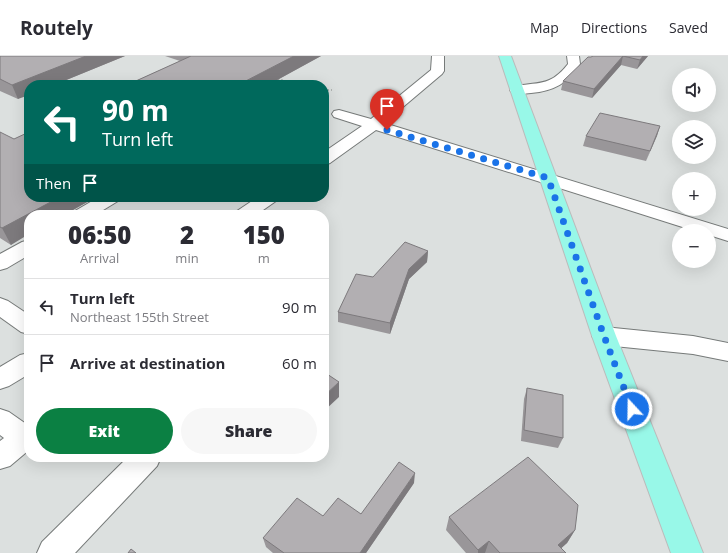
<!DOCTYPE html>
<meta charset="utf-8">
<style>
:root{--surface:#fff;--page:#f7f7f7;--text:#2b2b33;--muted:#7c7c81;--line:#e1e1e2;--accent:#0b8043}
body{margin:0;font-family:"Open Sans",sans-serif;background:var(--page);color:var(--text);height:100vh;display:flex;flex-direction:column;font-size:15px;white-space:nowrap}
*{box-sizing:border-box;margin:0}
p{font-size:13px;color:var(--muted)}
.icon{flex:none;width:22px;height:22px;fill:none;stroke:currentColor;stroke-width:2;stroke-linecap:round;stroke-linejoin:round}
.map{position:relative;flex:1;overflow:hidden}
.side{position:absolute;left:24px;top:154px;width:305px;height:252px;display:flex;flex-direction:column;background:var(--surface);border-radius:16px;box-shadow:0 4px 16px #0002}
.side>*{flex:none}
.hud{position:absolute;left:24px;top:24px;width:305px;height:122px;border-radius:16px;box-shadow:0 4px 16px #0002;background:#00695c;color:#fff;overflow:hidden}
.fabs{position:absolute;left:672px;top:12px;display:grid;gap:8px}
.fabs a{display:grid;place-items:center;width:44px;height:44px;border-radius:50%;background:var(--surface);box-shadow:0 4px 16px #0002;font-size:20px}
.pin{position:absolute;display:grid;place-items:center;width:34px;height:34px;color:#fff;margin:-41px -17px;border-radius:50% 50% 50% 0;rotate:-45deg;box-shadow:0 0 4px #0007}
.pin .icon{rotate:45deg}
.me{position:absolute;width:44px;margin:-22px;rotate:339deg;stroke-linejoin:round;filter:drop-shadow(0 0 3px #0008)}
.turn{display:flex;align-items:center;gap:14px;height:84px;padding:0 12px;font-size:18px}
.turn .icon{width:52px;height:52px;stroke-width:2.5}
.turn b{display:block;font-size:28px;line-height:34px}
.then{display:flex;align-items:center;height:38px;padding:0 12px;background:#0003;gap:8px;font-size:15px}
.eta{display:flex;justify-content:space-evenly;align-items:center;height:68px;text-align:center}
.eta b{font-size:24px;font-weight:800;line-height:28px}
.cta{display:flex;gap:8px;margin-top:auto;padding:8px 12px}
.cta a{flex:1;height:46px;border-radius:24px;background:var(--accent);color:#fff;font-size:16px;font-weight:800;line-height:46px;text-align:center}
.cta a+a{background:var(--page);color:var(--text)}
ul{padding:0;list-style:none}
li{display:flex;align-items:center;gap:12px;height:56px;padding:0 12px;border-top:1px solid var(--line)}
li div{flex:1}
li b{display:block;font-size:15px}
li em{font-style:normal}
header{display:flex;align-items:center;gap:24px;box-sizing:border-box;height:56px;padding:0 20px;background:var(--surface);border-bottom:1px solid var(--line)}
header strong{font-size:19px}
nav{display:flex;gap:22px;margin-inline-start:auto;font-size:14px}
.map>svg:first-child{display:block}
</style>
<header>
<strong>Routely</strong>
<nav><a>Map</a><a>Directions</a><a>Saved</a></nav>
</header>
<div class="map">
<svg width="728" height="497" viewBox="0 0 728 497">
<rect width="100%" height="100%" fill="#dce0df"/>
<g fill="none" stroke-linecap="round" stroke-linejoin="round">
<g stroke="#767a79" stroke-width="2">
<g id="minor">
<path d="M432,0H444V15L442,18L384,67L728,173V185L709,179V175H695L376,74L330,107L324,109V96L362,70L334,61L332,58L334,55L339,54L371,63L431,14Z"/>
<path d="M567,0H579L580,8C568,27 554,35 531,37C524,38 518,38 512,37L510,34L512,31C538,25 549,32 568,8Z"/>
<path d="M99,141H121L118,145L95,159H73L75,155Z"/>
<path d="M258,141H279L276,145L256,159H235L237,155Z"/>
<path d="M29,184V199L7,212L0,214V198L22,186Z"/>
<path d="M0,242L8,245L29,259V278L21,276L0,261Z"/>
<path d="M604,271L693,280L728,287V305L693,298L604,289L596,286L592,280L596,274Z"/>
<path d="M29,297V318L9,330L0,333V311L20,299Z"/>
<path d="M0,353L9,356L29,370V394L10,410L0,413V385L4,382L0,379Z"/>
<path d="M128,401H161L157,410L75,497H37L42,486Z"/>
</g>
</g>
<g stroke="#bbb" stroke-width="2">
<path id="major" d="M499,0H511L616,280L703,497H671L592,280Z"/>
</g>
<g stroke="#a1a5a4" stroke-width="1.5" stroke-dasharray="1.5 2" stroke-linecap="butt">
<path d="M269,29L279,23L297,29"/>
<path d="M324,34H332"/>
</g>
<use href="#minor" fill="#fff" fill-rule="evenodd"/>
<use href="#major" fill="#98f8e8" fill-rule="evenodd"/>
</g>
<g fill="#999699">
<path d="M0,0H125L54,29H29L18,43L0,35Z"/>
<path d="M165,0H321L268,29H127L180,5Z"/>
<path d="M593,0H648L637,13L621,9L592,42L561,34L563,25Z"/>
<path d="M660,70L646,105L583,90L586,80Z"/>
<path d="M0,76L96,141L64,159H29L11,189L0,182Z"/>
<path d="M428,195L427,206L409,223L390,278L338,266V256L373,221Z"/>
<path d="M527,332L563,382L558,392L521,385L524,343Z"/>
<path d="M414,427L366,497H273L266,491L263,482L323,460L361,458Z"/>
<path d="M449,461L575,474L567,487L561,492L566,497H466L446,474Z"/>
</g>
<g fill="#7d7a7d">
<path d="M86,0H125L54,29H29V39L18,43L12,29Z"/>
<path d="M294,0H321L268,29H238Z"/>
<path d="M623,0L621,9L592,42L594,33Z"/>
<path d="M643,0H648L637,13L640,4Z"/>
<path d="M660,70L657,80L646,105Z"/>
<path d="M60,141H96L64,159H29V178L11,189L2,172Z"/>
<path d="M428,195L427,206L409,223L390,278V267L409,213Z"/>
<path d="M339,326V341L324,355V340Z"/>
<path d="M415,417L414,427L366,497H360Z"/>
<path d="M575,474L567,487L556,497L558,489Z"/>
<path d="M489,485L485,497H478V494Z"/>
</g>
<g fill="#b2afb2" stroke="#7d7a7d">
<path d="M0,0H86L12,29L0,23Z"/>
<path d="M191,0H294L238,29H127Z"/>
<path d="M593,0H643L640,4L623,0L594,33L563,25L588,1H591Z"/>
<path d="M600,57L660,70L650,95L586,80Z"/>
<path d="M0,76L14,83L29,76V141H60L2,172L0,171Z"/>
<path d="M405,186L428,195L409,213L390,267L338,256L356,218L373,221Z"/>
<path d="M324,316L339,326L324,340Z"/>
<path d="M527,332L563,339V382L524,374Z"/>
<path d="M528,401L578,449L575,474L558,489L566,497H500L489,485L478,494L449,461Z"/>
<path d="M399,406L415,417L360,497H284L263,482L297,442L323,460L338,442L361,458Z"/>
<path d="M131,493L136,497H128Z"/>
</g>
<g fill="none" stroke-linecap="round" stroke-linejoin="round">
<path stroke="#1a73e8" stroke-width="7" stroke-dasharray="0 12.6" d="M387,74L548,122L604,280L632,353"/>
</g>
</svg>
<div class="fabs">
<a><svg class="icon" aria-label="sound" viewBox="0 0 24 24"><path d="M4 9h4l5-4v14l-5-4H4zM17 9q2 3 0 6"/></svg></a>
<a><svg class="icon" aria-label="layers" viewBox="0 0 24 24"><path d="M12 4l9 5-9 5-9-5zM3 14l9 5 9-5"/></svg></a>
<a>+</a>
<a>−</a>
</div>
<div class="pin" style="left:387px;top:74px;background:#d93025"><svg class="icon" aria-label="arrive" viewBox="0 0 24 24"><path d="M6 21V4h12l-3 4 3 4H6"/></svg></div>
<svg class="me" style="left:632px;top:353px" viewBox="-20 -20 40 40"><circle r="17" fill="#1a73e8" stroke="#fff" stroke-width="3"/><path d="M0-11L8 9 0 5-8 9z" fill="#fff"/></svg>
<div class="hud">
<div class="turn"><svg class="icon" aria-label="left" viewBox="0 0 24 24"><path d="M17 20v-9H6M10 6l-5 5 5 5"/></svg><div><b>90 m</b>Turn left</div></div>
<div class="then">Then<svg class="icon" aria-label="arrive" viewBox="0 0 24 24"><path d="M6 21V4h12l-3 4 3 4H6"/></svg></div>
</div>
<section class="side">
<div class="eta">
<div><b>06:50</b><p>Arrival</p></div>
<div><b>2</b><p>min</p></div>
<div><b>150</b><p>m</p></div>
</div>
<ul>
<li><svg class="icon" aria-label="left" viewBox="0 0 24 24"><path d="M17 20v-9H6M10 6l-5 5 5 5"/></svg><div><b>Turn left</b><p>Northeast 155th Street</p></div><em>90 m</em></li>
<li><svg class="icon" aria-label="arrive" viewBox="0 0 24 24"><path d="M6 21V4h12l-3 4 3 4H6"/></svg><div><b>Arrive at destination</b></div><em>60 m</em></li>
</ul>
<div class="cta"><a>Exit</a><a>Share</a></div>
</section>
</div>
